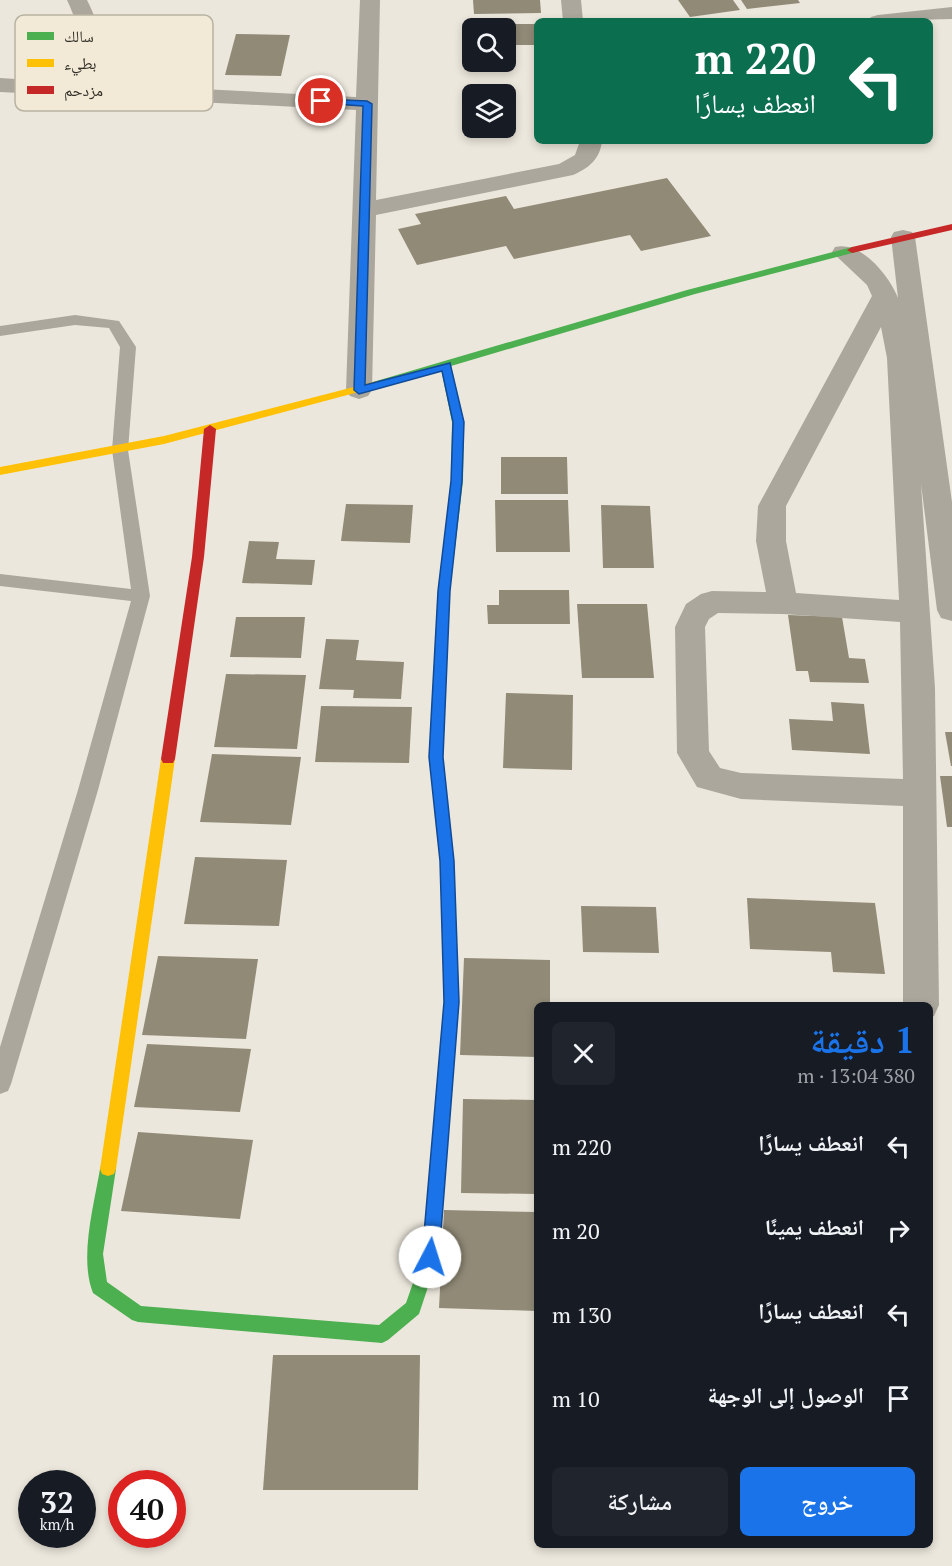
<!DOCTYPE html>
<html lang="ar">
<meta charset="utf-8">
<style>
:root{--surface:#171b24;--page:#20242c;--text:#f1f3f6;--muted:#9ea1a6;--accent:#1a73e8}
body{margin:0;font-family:"PT Serif","Noto Naskh Arabic",serif;background:var(--page);color:var(--text);direction:rtl;height:100vh;display:flex;flex-direction:column;font-size:22px;white-space:nowrap}
*{box-sizing:border-box;margin:0}
p{font-size:20px;color:var(--muted)}
.icon{flex:none;width:33px;height:33px;fill:none;stroke:currentColor;stroke-width:2;stroke-linecap:round;stroke-linejoin:round}
.map{position:relative;flex:1;overflow:hidden;direction:ltr}
.drawer{position:absolute;left:534px;top:1002px;width:399px;height:546px;display:flex;flex-direction:column;background:var(--surface);border-radius:9px;box-shadow:0 3px 9px #0003;direction:rtl}
.drawer>*{flex:none}
.guide{position:absolute;left:534px;top:18px;width:399px;height:126px;border-radius:9px;box-shadow:0 3px 9px #0003;direction:rtl;background:#0b6e4f;color:#fff;overflow:hidden}
.fabs{position:absolute;left:462px;top:18px;display:grid;gap:12px}
.fabs a{display:grid;place-items:center;width:54px;height:54px;border-radius:9px;background:var(--surface);box-shadow:0 3px 9px #0003;font-size:30px}
.speed{position:absolute;left:18px;top:1470px;display:flex;gap:12px;font-size:30px;font-weight:700;text-align:center}
.speed>*{display:grid;place-content:center;width:78px;height:78px;border-radius:50%;background:var(--surface);box-shadow:0 3px 9px #0003;line-height:1}
.speed small{font-size:15px;font-weight:400}
.speed .limit{border:9px solid #d22;background:#fff;color:#111}
.pin{position:absolute;display:grid;place-items:center;width:51px;height:51px;color:#fff;margin:-26px;border:3px solid #fff;border-radius:50%;box-shadow:0 2px 6px #0007}
.me{position:absolute;width:66px;margin:-33px;rotate:5deg;stroke-linejoin:round;filter:drop-shadow(0 0 4px #0008)}
.turn{display:flex;align-items:center;gap:21px;height:126px;padding:0 18px;font-size:27px}
.turn .icon{width:78px;height:78px;stroke-width:2.5}
.turn b{display:block;font-size:42px;line-height:51px}
.round{display:grid;place-items:center;flex:none;width:63px;height:63px;border-radius:9px;background:var(--page)}
.headline{display:flex;align-items:center;justify-content:space-between;height:102px;padding:0 18px}
h1{font-size:36px;font-weight:600;line-height:45px;color:var(--accent)}
.button{display:flex;gap:12px;margin-top:auto;padding:12px 18px}
.button a{flex:1;height:69px;border-radius:9px;background:var(--accent);color:#fff;font-size:24px;font-weight:600;line-height:69px;text-align:center}
.button a+a{background:var(--page);color:var(--text)}
ul{padding:0;list-style:none}
li{display:flex;align-items:center;gap:18px;height:84px;padding:0 18px}
li div{flex:1}
li b{display:block;font-size:22px}
li em{font-style:normal}
.map>svg:first-child{display:block}
</style>
<div class="map">
<svg width="952" height="1566" viewBox="0 0 952 1566">
<rect width="100%" height="100%" fill="#ece7dc"/>
<g fill="#918a77">
<path d="M473,0H540L541,13L474,14Z"/>
<path d="M678,0H733L740,10L690,17Z"/>
<path d="M741,0H798L800,3L747,9Z"/>
<path d="M478,24H537V45H506V28H478Z"/>
<path d="M236,34L290,35L281,76L225,75Z"/>
<path d="M667,178L711,236L641,251L630,235L514,259L506,246L417,265L398,229L421,224L415,214L506,196L514,209Z"/>
<path d="M501,457H567L568,494H501Z"/>
<path d="M495,500H568L570,552H496Z"/>
<path d="M346,504L413,505L410,543L341,541Z"/>
<path d="M601,505L650,506L654,568H603Z"/>
<path d="M249,541L279,542L276,559L315,560L312,585L242,583Z"/>
<path d="M499,590H569L570,624H488L487,605H499Z"/>
<path d="M577,604H647L654,678H582Z"/>
<path d="M788,615L842,617L849,658L865,659L869,683L810,682L808,671H796Z"/>
<path d="M236,617H305L301,658L230,657Z"/>
<path d="M326,639L359,640L356,660L404,662L401,699L353,698L354,690L319,689Z"/>
<path d="M226,674L306,675L297,749L214,747Z"/>
<path d="M506,693L573,695L572,770L503,768Z"/>
<path d="M831,702L864,704L870,754L792,750L789,719L833,721Z"/>
<path d="M321,706L412,707L409,763L315,762Z"/>
<path d="M945,732H952V766H951Z"/>
<path d="M212,754L301,757L291,825L200,822Z"/>
<path d="M940,776H952V827H947Z"/>
<path d="M195,857L287,860L279,926L184,924Z"/>
<path d="M747,898L875,903L885,974L833,972L831,952L750,949Z"/>
<path d="M581,906L656,907L659,953L583,952Z"/>
<path d="M158,956L258,959L246,1039L142,1035Z"/>
<path d="M464,958L550,960V1005H537V1057L460,1055Z"/>
<path d="M147,1044L251,1049L240,1112L134,1107Z"/>
<path d="M463,1099L537,1100V1194L461,1193Z"/>
<path d="M138,1132L253,1140L240,1219L121,1211Z"/>
<path d="M444,1210L537,1212V1311L439,1308Z"/>
<path d="M273,1355H420L418,1490H263Z"/>
</g>
<g fill="none" stroke-linecap="round" stroke-linejoin="round">
<path fill="#aca79c" fill-rule="evenodd" d="M75,315L119,321L136,347L128,450L150,596L98,790L11,1084L8,1091L0,1094V1047L78,790L131,601L0,586V574L131,589L112,450L120,347L109,328L75,325L0,336V326Z"/>
<g fill="#aca79c" fill-rule="evenodd">
<path d="M67,0H87C104,34 103,50 84,83L356,97L360,0H380L376,200L559,164L575,155L580,141H602C600,159 589,168 573,175L376,215L372,390L368,396L359,399L350,396L346,390L356,110L0,92V78L63,82C82,49 83,34 67,0Z"/>
<path d="M561,0H581L583,21H563Z"/>
<path d="M952,7V19L868,21L871,17L878,15Z"/>
<path d="M903,230L912,232L915,237L952,502V621L941,618L937,610L921,484L935,688L939,1005L934,1016L930,1018V1005H903V806L741,799L697,787L677,753L675,627L686,604L701,594L712,591L766,592L756,541L758,506L872,296L867,285L832,252L835,247C861,240 890,277 898,298L891,237L894,232ZM881,327L887,358L899,600L796,593L786,541V506ZM718,613L783,614L900,622L903,779L741,773L720,768L709,751L705,627L709,619Z"/>
</g>
<g fill="#4caf50" fill-rule="evenodd">
<path d="M852,247L857,250L856,252L695,294L451,366L464,422L463,481L450,590L443,757L448,809L446,813H436L429,757L438,590L451,481L452,422L441,369L377,387L373,386V382L687,290Z"/>
<path d="M108,1162L114,1164L116,1169L103,1254L107,1282L141,1306L379,1325L406,1303L422,1257L426,1212L428,1207L434,1204L440,1207L442,1212L438,1257L419,1314L388,1340L382,1343L138,1322L132,1320L93,1293C79,1258 94,1205 100,1169L102,1164Z"/>
</g>
<g fill="#ffc107" fill-rule="evenodd">
<path d="M377,381L381,382V386L164,444L0,475V467L164,436Z"/>
<path d="M168,754L173,755L175,759L116,1169L114,1174L108,1176L102,1174L100,1169L161,759L163,755Z"/>
<path d="M441,804L446,805L448,809L454,861L458,1002L442,1212L440,1217L434,1220L428,1217L426,1212L444,1002L440,861L434,809L436,805Z"/>
</g>
<g fill="#c62828" fill-rule="evenodd">
<path d="M952,224V230L852,253L847,250L852,247Z"/>
<path d="M210,425L216,429L204,557L175,759L173,763H163L161,759L192,557L204,429Z"/>
</g>
</g>
<path fill="#1a73e8" stroke="#114b97" stroke-width="1.5" d="M321,99L367,101L372,104L365,385L450,363L464,422L462,481L450,591L443,757L454,861L459,1002L439,1257L436,1263L430,1266L424,1263L422,1257L444,1002L440,861L429,757L438,591L451,481L453,422L442,371L359,394L354,390L363,106L318,103L317,101Z"/>
<rect x="15" y="15" width="198" height="96" rx="9" fill="#f2ead6" stroke="#b8b2a2" stroke-width="1.5"/>
<rect x="27" y="32" width="27" height="8" fill="#4caf50"/>
<rect x="27" y="59" width="27" height="8" fill="#ffc107"/>
<rect x="27" y="86" width="27" height="8" fill="#c62828"/>
<g font-size="16" fill="#312e27">
<text x="64" y="42">سالك</text>
<text x="64" y="69">بطيء</text>
<text x="64" y="96">مزدحم</text>
</g>
</svg>
<div class="fabs">
<a><svg class="icon" aria-label="search" viewBox="0 0 24 24"><circle cx="10" cy="10" r="6"/><path d="M15 15l6 6"/></svg></a>
<a><svg class="icon" aria-label="layers" viewBox="0 0 24 24"><path d="M12 4l9 5-9 5-9-5zM3 14l9 5 9-5"/></svg></a>
</div>
<div class="speed"><div>32<small>km/h</small></div><div class="limit">40</div></div>
<div class="pin" style="left:321px;top:101px;background:#d93025"><svg class="icon" aria-label="arrive" viewBox="0 0 24 24"><path d="M6 21V4h12l-3 4 3 4H6"/></svg></div>
<svg class="me" style="left:430px;top:1257px" viewBox="-20 -20 40 40"><circle r="19" fill="#fff"/><path d="M0-13L10 11 0 6-10 11z" fill="#1a73e8"/></svg>
<div class="guide">
<div class="turn"><svg class="icon" aria-label="left" viewBox="0 0 24 24"><path d="M17 20v-9H6M10 6l-5 5 5 5"/></svg><div><b>220 m</b>انعطف يسارًا</div></div>
</div>
<section class="drawer">
<div class="headline"><div><h1>1 دقيقة</h1><p>380 m · 13:04</p></div><a class="round"><svg class="icon" aria-label="close" viewBox="0 0 24 24"><path d="M6 6l12 12M18 6L6 18"/></svg></a></div>
<ul>
<li><svg class="icon" aria-label="left" viewBox="0 0 24 24"><path d="M17 20v-9H6M10 6l-5 5 5 5"/></svg><div><b>انعطف يسارًا</b></div><em>220 m</em></li>
<li><svg class="icon" aria-label="right" viewBox="0 0 24 24"><path d="M7 20v-9h11M14 6l5 5-5 5"/></svg><div><b>انعطف يمينًا</b></div><em>20 m</em></li>
<li><svg class="icon" aria-label="left" viewBox="0 0 24 24"><path d="M17 20v-9H6M10 6l-5 5 5 5"/></svg><div><b>انعطف يسارًا</b></div><em>130 m</em></li>
<li><svg class="icon" aria-label="arrive" viewBox="0 0 24 24"><path d="M6 21V4h12l-3 4 3 4H6"/></svg><div><b>الوصول إلى الوجهة</b></div><em>10 m</em></li>
</ul>
<div class="button"><a>خروج</a><a>مشاركة</a></div>
</section>
</div>
